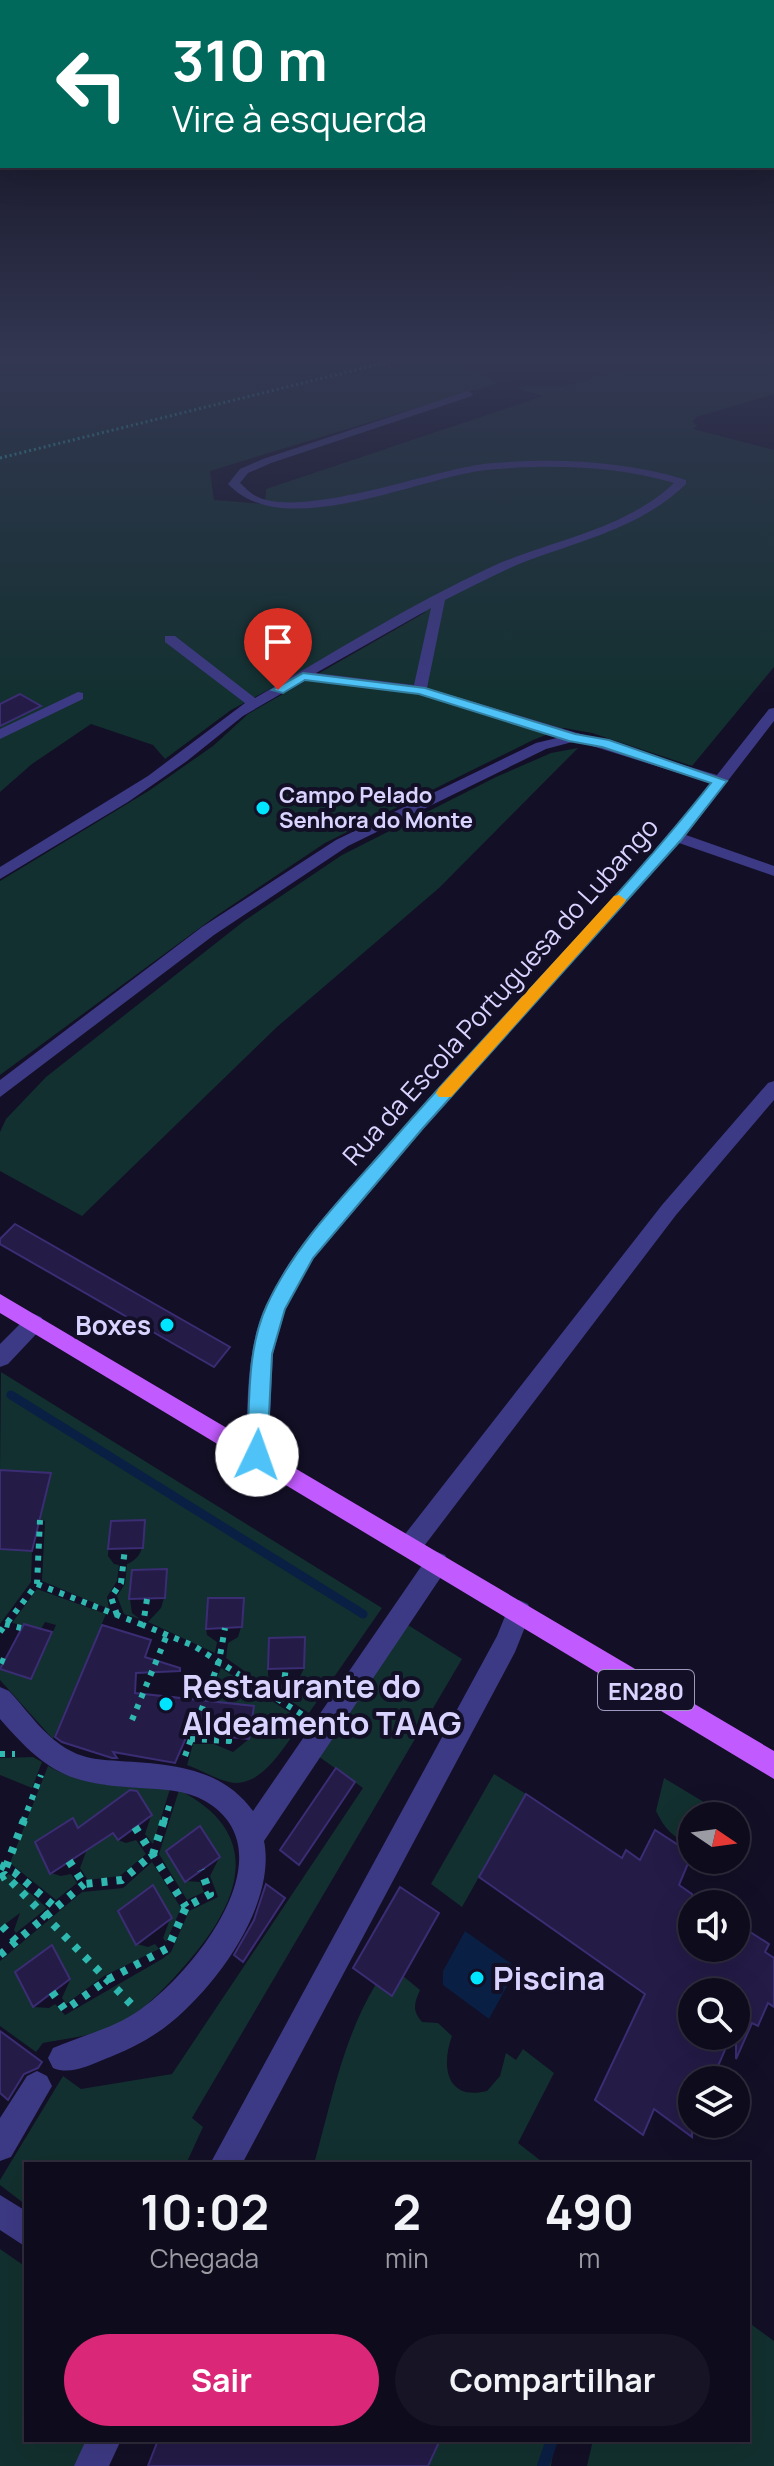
<!DOCTYPE html>
<html lang="pt">
<meta charset="utf-8">
<style>
:root{--surface:#0e0b1c;--page:#171425;--text:#f1f3f6;--muted:#9b9ba3;--line:#2e2b3b;--accent:#db2777}
body{margin:0;font-family:Manrope,sans-serif;background:var(--page);color:var(--text);height:100vh;display:flex;flex-direction:column;font-size:30px;white-space:nowrap}
*{box-sizing:border-box;margin:0}
p{font-size:26px;color:var(--muted)}
.icon{flex:none;width:44px;height:44px;fill:none;stroke:currentColor;stroke-width:2;stroke-linecap:round;stroke-linejoin:round}
.map{position:relative;flex:1;overflow:hidden}
.details{position:absolute;left:24px;top:2162px;width:726px;height:280px;display:flex;flex-direction:column;background:var(--surface);border-radius:0px;box-shadow:0 8px 32px #0002,0 0 0 2px var(--line)}
.details>*{flex:none}
.banner{position:absolute;left:0px;top:0px;width:774px;height:168px;box-shadow:0 8px 32px #0002,0 0 0 2px var(--line);background:#00695c;color:#fff;overflow:hidden}
.needle{width:52px;rotate:103deg}
.buttons{position:absolute;left:678px;top:1802px;display:grid;gap:16px}
.buttons a{display:grid;place-items:center;width:72px;height:72px;border-radius:50%;background:var(--surface);box-shadow:0 8px 32px #0002,0 0 0 2px var(--line);font-size:40px}
.pin{position:absolute;display:grid;place-items:center;width:68px;height:68px;color:#fff;margin:-82px -34px;border-radius:50% 50% 50% 0;rotate:-45deg;box-shadow:0 0 8px #0007}
.pin .icon{rotate:45deg}
.me{position:absolute;width:88px;margin:-44px;rotate:3deg;stroke-linejoin:round;filter:drop-shadow(0 0 6px #0008)}
.turn{display:flex;align-items:center;gap:28px;height:168px;padding:0 40px;font-size:36px}
.turn .icon{width:104px;height:104px;stroke-width:2.5}
.turn b{display:block;font-size:56px;line-height:68px}
.eta{display:flex;justify-content:space-evenly;align-items:center;height:136px;text-align:center}
.eta b{font-size:48px;font-weight:700;line-height:56px}
.cta{display:flex;gap:16px;margin-top:auto;padding:16px 40px}
.cta a{flex:1;height:92px;border-radius:48px;background:var(--accent);color:#fff;font-size:32px;font-weight:700;line-height:92px;text-align:center}
.cta a+a{background:var(--page);color:var(--text)}
.map>svg:first-child{display:block}
</style>
<div class="map">
<svg width="774" height="2466" viewBox="0 0 774 2466">
<rect width="100%" height="100%" fill="#130f26"/>
<g fill="#12302f">
<path d="M0,360H488L469,365L498,383L210,471L214,500L265,504L266,489L544,396L516,388C533,384 547,388 564,386L657,360H774V394L696,417L692,422L697,425L693,429L774,450V667L692,766L592,733L564,728L533,740L325,843L216,916L0,1075V881L150,790L213,746L248,714L426,612L407,615L231,710L165,759L153,745L91,724L32,764L0,792Z"/>
<path d="M578,748L439,888L277,1027L82,1216L0,1171V1132L6,1119L46,1077L244,921L342,855L496,777L551,753Z"/>
<path d="M1,1372L382,1608L309,1713L286,1698L287,1686L298,1681L304,1668L268,1669V1676L278,1686L277,1694L226,1658L228,1643L238,1637L241,1627L206,1628L207,1635L217,1642L215,1653L148,1622L161,1608L164,1598L130,1599L132,1613L140,1619L124,1614L117,1596L125,1584L127,1564C146,1557 143,1538 145,1520L111,1522L108,1556L114,1564L119,1565L117,1581L107,1597L109,1609L42,1581L45,1521L40,1520L51,1474L0,1470Z"/>
<path d="M0,1549L32,1551L31,1582L0,1624Z"/>
<path d="M37,1589L106,1614L53,1739L0,1680V1664L3,1665L2,1670L31,1678L56,1625L45,1622L41,1629L12,1623Z"/>
<path d="M408,1625L462,1659L192,2118L203,2127L186,2164H26V2205L0,2185V2180L63,2076L81,2089L172,2074L363,1788L318,1756Z"/>
<path d="M221,1668L303,1721C286,1743 262,1790 229,1782C215,1779 201,1770 187,1765L193,1744H214L233,1752L249,1739L254,1706L218,1702L196,1733Z"/>
<path d="M33,1757L42,1762L32,1788L0,1775V1758Z"/>
<path d="M48,1766C86,1788 126,1786 170,1789L153,1844L145,1834L151,1816L118,1840L126,1843L136,1840L146,1854L120,1876L88,1880L80,1868L87,1849L51,1873L61,1876L71,1874L77,1883L56,1900L10,1863Z"/>
<path d="M494,1774L526,1794L462,1907L431,1884Z"/>
<path d="M664,1778L727,1816H692V1845C674,1839 664,1828 656,1811Z"/>
<path d="M179,1790C266,1834 240,1903 187,1963C169,1984 149,2005 125,2021C103,2035 68,2038 43,2043L36,2052L0,2026V1961L82,1892L123,1888L152,1862L181,1908L166,1942L163,1938L170,1919L137,1944L148,1947L155,1944L159,1949L104,1976L66,2004L62,1998L70,1980L34,2007L49,2008L55,2004L65,2015L162,1959L171,1952L189,1911L218,1897L210,1876L219,1858L186,1881L200,1882L204,1892L187,1900L159,1854Z"/>
<path d="M9,1874L47,1908L16,1933L14,1930L20,1913L0,1928V1880Z"/>
<path d="M403,1976L420,1990C414,2004 412,2010 422,2022L438,2023L452,2036C441,2066 446,2101 487,2091L500,2076L506,2053L516,2060L523,2049L554,2073L518,2143L545,2164H314C331,2103 343,2038 376,1984L392,1996Z"/>
<path d="M0,2249L26,2267V2440H88L75,2466H0Z"/>
<path d="M748,2322L774,2341V2466H587L593,2440H748Z"/>
<path d="M158,2440H555L551,2466H148Z"/>
</g>
<path fill="#0a1f44" d="M465,1931L517,1968L489,2019L443,1985V1971Z"/>
<g fill="none" stroke-linecap="round" stroke-linejoin="round">
<path stroke="#0a1f44" stroke-width="9" d="M11,1395L363,1614"/>
<path stroke="#0a1f44" stroke-width="12" d="M543,2466L552,2440"/>
</g>
<g fill="#241b47" stroke="#3b2d73" stroke-width="2">
<path d="M20,694L41,706L0,726V704Z"/>
<path d="M15,1224L139,1295L230,1347L214,1367L0,1244V1239Z"/>
<path d="M0,1470L51,1473L32,1551L0,1549Z"/>
<path d="M145,1520L143,1548L108,1549L111,1521Z"/>
<path d="M167,1569L165,1598L129,1599L132,1570Z"/>
<path d="M208,1598H244L242,1627L206,1629Z"/>
<path d="M24,1624L52,1632L31,1679L0,1669Z"/>
<path d="M102,1625L151,1640L145,1657L180,1668V1671L136,1673L135,1693L254,1706L249,1739L188,1733L175,1763L113,1752L117,1758H112L62,1742L55,1737Z"/>
<path d="M305,1637L304,1668L268,1669L269,1638Z"/>
<path d="M336,1768L355,1782L299,1865L280,1850Z"/>
<path d="M130,1790L137,1791L152,1815L118,1840L113,1833L50,1874L35,1842L73,1818L78,1828Z"/>
<path d="M526,1794L622,1858L626,1850L640,1860L655,1830L692,1854L679,1885L692,1894V1948H736V1923L769,1944L765,1952L774,1958V2007L768,2003L758,2026L752,2023L736,2059V1992H692V2036H731L712,2080H692V2137L654,2109L643,2135L595,2100L645,1994L479,1877Z"/>
<path d="M200,1826L220,1857L185,1882L166,1851Z"/>
<path d="M266,1884L285,1898L243,1962L234,1955L254,1920Z"/>
<path d="M153,1885L172,1918L136,1945L118,1911Z"/>
<path d="M400,1887L439,1913L392,1996L353,1968Z"/>
<path d="M52,1945L70,1979L33,2007L15,1972Z"/>
<path d="M0,2031L42,2062L38,2068L24,2074L8,2100L0,2093Z"/>
<path d="M158,2440H440L428,2466H148Z"/>
</g>
<g fill="none" stroke-linecap="round" stroke-linejoin="round">
<path stroke="#2fb8b0" stroke-width="3" stroke-dasharray="2 3" stroke-linecap="butt" d="M0,458L396,360"/>
<g stroke="#2fb8b0" stroke-width="6" stroke-dasharray="5 7" stroke-linecap="butt">
<path d="M37,1584L143,1625"/>
<path d="M147,1599L143,1625L194,1646L306,1717"/>
<path d="M117,1615L111,1597L121,1583L125,1548"/>
<path d="M5,1624L21,1628"/>
<path d="M0,1632L37,1584L40,1520"/>
<path d="M0,1660L5,1662"/>
<path d="M281,1701L286,1668"/>
<path d="M132,1720L167,1635"/>
<path d="M190,1739L229,1741V1736"/>
<path d="M0,1754H15"/>
<path d="M185,1756L219,1661L225,1628"/>
<path d="M23,1822L41,1775"/>
<path d="M164,1822L171,1800"/>
</g>
<g stroke="#2fb8b0" stroke-width="8" stroke-dasharray="6 9" stroke-linecap="butt">
<path d="M135,1827L186,1907"/>
<path d="M69,1861L84,1884L122,1880L153,1854L164,1820"/>
<path d="M0,1865L14,1872L56,1908"/>
<path d="M6,1867L24,1820"/>
<path d="M0,1878L5,1875L132,2005"/>
<path d="M2,1926L16,1941"/>
<path d="M0,1955L84,1884"/>
<path d="M52,1992L65,2010L107,1980L168,1948L186,1907L210,1894L201,1870"/>
</g>
<g fill="#3d3a85" fill-rule="evenodd">
<path d="M468,391L473,394L472,396L271,463L248,473L240,483C245,487 249,492 254,495C300,522 437,467 493,463C558,458 624,461 686,480V484C642,527 580,541 524,562C497,573 471,587 445,600L427,688L717,775L769,709L774,708V721L686,835L774,866V876L679,843L424,1128L313,1259L285,1309L273,1354L268,1455L265,1462L257,1465L249,1462L246,1455C248,1406 245,1351 266,1305C294,1244 343,1196 387,1146C492,1023 610,910 711,783L576,741L546,749L348,846L214,935L0,1097V1080L202,927L336,840L536,743L561,737L418,694L305,680L243,716L187,761L128,802L0,879V867L148,776L245,703L165,642V636H175L255,698C333,653 409,605 491,567C551,540 625,530 674,483C615,465 547,464 486,470C417,478 283,543 228,484L240,469L263,459ZM431,608L414,685L316,673Z"/>
<path d="M78,692L83,693V699L0,739V729Z"/>
<path d="M774,1081V1100L676,1215L418,1554L410,1557L402,1554L398,1546L402,1538L662,1205L768,1083Z"/>
<path d="M34,1314L41,1317L45,1323L41,1329L8,1364L0,1367V1344L27,1317Z"/>
<path d="M437,1552L445,1555L449,1563L445,1571L264,1841C277,1906 213,1991 164,2028C146,2041 126,2051 105,2059C88,2066 70,2075 53,2068L48,2058L53,2048C83,2035 113,2029 141,2009C194,1972 291,1851 205,1801C186,1790 161,1789 140,1788C68,1784 47,1773 0,1719V1687L9,1691C28,1711 45,1738 71,1751C85,1759 104,1760 119,1761C170,1764 221,1767 253,1811L429,1555Z"/>
<path d="M519,1600L528,1604L531,1612L515,1652L242,2164H210L497,1636L510,1604Z"/>
<path d="M37,2071L47,2076L52,2086L11,2157L0,2161V2118L27,2076Z"/>
<path d="M0,2195L26,2211V2247L0,2230Z"/>
<path d="M86,2440H121L109,2466H74Z"/>
</g>
<path fill="#c25bff" fill-rule="evenodd" d="M0,1294L774,1751V1779L0,1313Z"/>
</g>
<linearGradient id="sky" x2="0" y2="1"><stop stop-color="#0a0815"/><stop offset="0.51" stop-color="#333752"/><stop offset="1" stop-color="#333752" stop-opacity="0"/></linearGradient>
<rect width="774" height="705" fill="url(#sky)"/>
<path fill="#4fc3f7" stroke="#337fa1" stroke-width="2" d="M303,673L425,688L575,734L609,740L727,781L681,840L423,1128L313,1258L285,1309L272,1354L267,1455L264,1461L257,1464L250,1461L247,1455C250,1406 246,1350 267,1305C296,1242 347,1193 392,1141C497,1020 612,908 711,783L602,747L569,741L419,694L305,680L283,693L272,690Z"/>
<path fill="#f59e0b" d="M619,895L626,900L624,903L451,1097H439L436,1093L439,1088L614,896Z"/>
<g fill="#00e5ff" stroke="#130f26" stroke-width="3">
<circle cx="263" cy="808" r="8"/>
<circle cx="167" cy="1325" r="8"/>
<circle cx="166" cy="1704" r="8"/>
<circle cx="477" cy="1978" r="8"/>
</g>
<g text-anchor="middle" dominant-baseline="central" stroke-width="8" stroke-linejoin="round" paint-order="stroke">
<g font-size="22" font-weight="bold" fill="#d9d4ff" stroke="#130f26" text-anchor="start">
<text x="279" y="795">Campo Pelado<tspan x="279" dy="25">Senhora do Monte</tspan></text>
</g>
<rect fill="#130f26" stroke="#9e99be" stroke-width="2" x="598" y="1670" width="96" height="40" rx="6"/>
<g font-size="24" font-weight="bold" fill="#d9d4ff">
<text x="646" y="1690">EN280</text>
</g>
<g font-size="26" fill="#d9d4ff" stroke="#130f26">
<text transform="translate(500 991) rotate(-48)">Rua da Escola Portuguesa do Lubango</text>
</g>
<g font-size="26" font-weight="bold" fill="#d9d4ff" stroke="#130f26" text-anchor="end">
<text x="151" y="1325">Boxes</text>
</g>
<g font-size="32" font-weight="bold" fill="#d9d4ff" stroke="#130f26" text-anchor="start">
<text x="182" y="1686">Restaurante do<tspan x="182" dy="37">Aldeamento TAAG</tspan></text>
<text x="493" y="1978">Piscina</text>
</g>
</g>
</svg>
<div class="buttons">
<a><svg class="needle" viewBox="-14 -14 28 28"><path d="M0-13l5 13h-10z" fill="#e53935"/><path d="M0 13l5-13h-10z" fill="#9b9ba3"/></svg></a>
<a><svg class="icon" aria-label="sound" viewBox="0 0 24 24"><path d="M4 9h4l5-4v14l-5-4H4zM17 9q2 3 0 6"/></svg></a>
<a><svg class="icon" aria-label="search" viewBox="0 0 24 24"><circle cx="10" cy="10" r="6"/><path d="M15 15l6 6"/></svg></a>
<a><svg class="icon" aria-label="layers" viewBox="0 0 24 24"><path d="M12 4l9 5-9 5-9-5zM3 14l9 5 9-5"/></svg></a>
</div>
<div class="pin" style="left:278px;top:690px;background:#d93025"><svg class="icon" aria-label="arrive" viewBox="0 0 24 24"><path d="M6 21V4h12l-3 4 3 4H6"/></svg></div>
<svg class="me" style="left:257px;top:1455px" viewBox="-20 -20 40 40"><circle r="19" fill="#fff"/><path d="M0-13L10 11 0 6-10 11z" fill="#4fc3f7"/></svg>
<div class="banner">
<div class="turn"><svg class="icon" aria-label="left" viewBox="0 0 24 24"><path d="M17 20v-9H6M10 6l-5 5 5 5"/></svg><div><b>310 m</b>Vire à esquerda</div></div>
</div>
<section class="details">
<div class="eta">
<div><b>10:02</b><p>Chegada</p></div>
<div><b>2</b><p>min</p></div>
<div><b>490</b><p>m</p></div>
</div>
<div class="cta"><a>Sair</a><a>Compartilhar</a></div>
</section>
</div>
